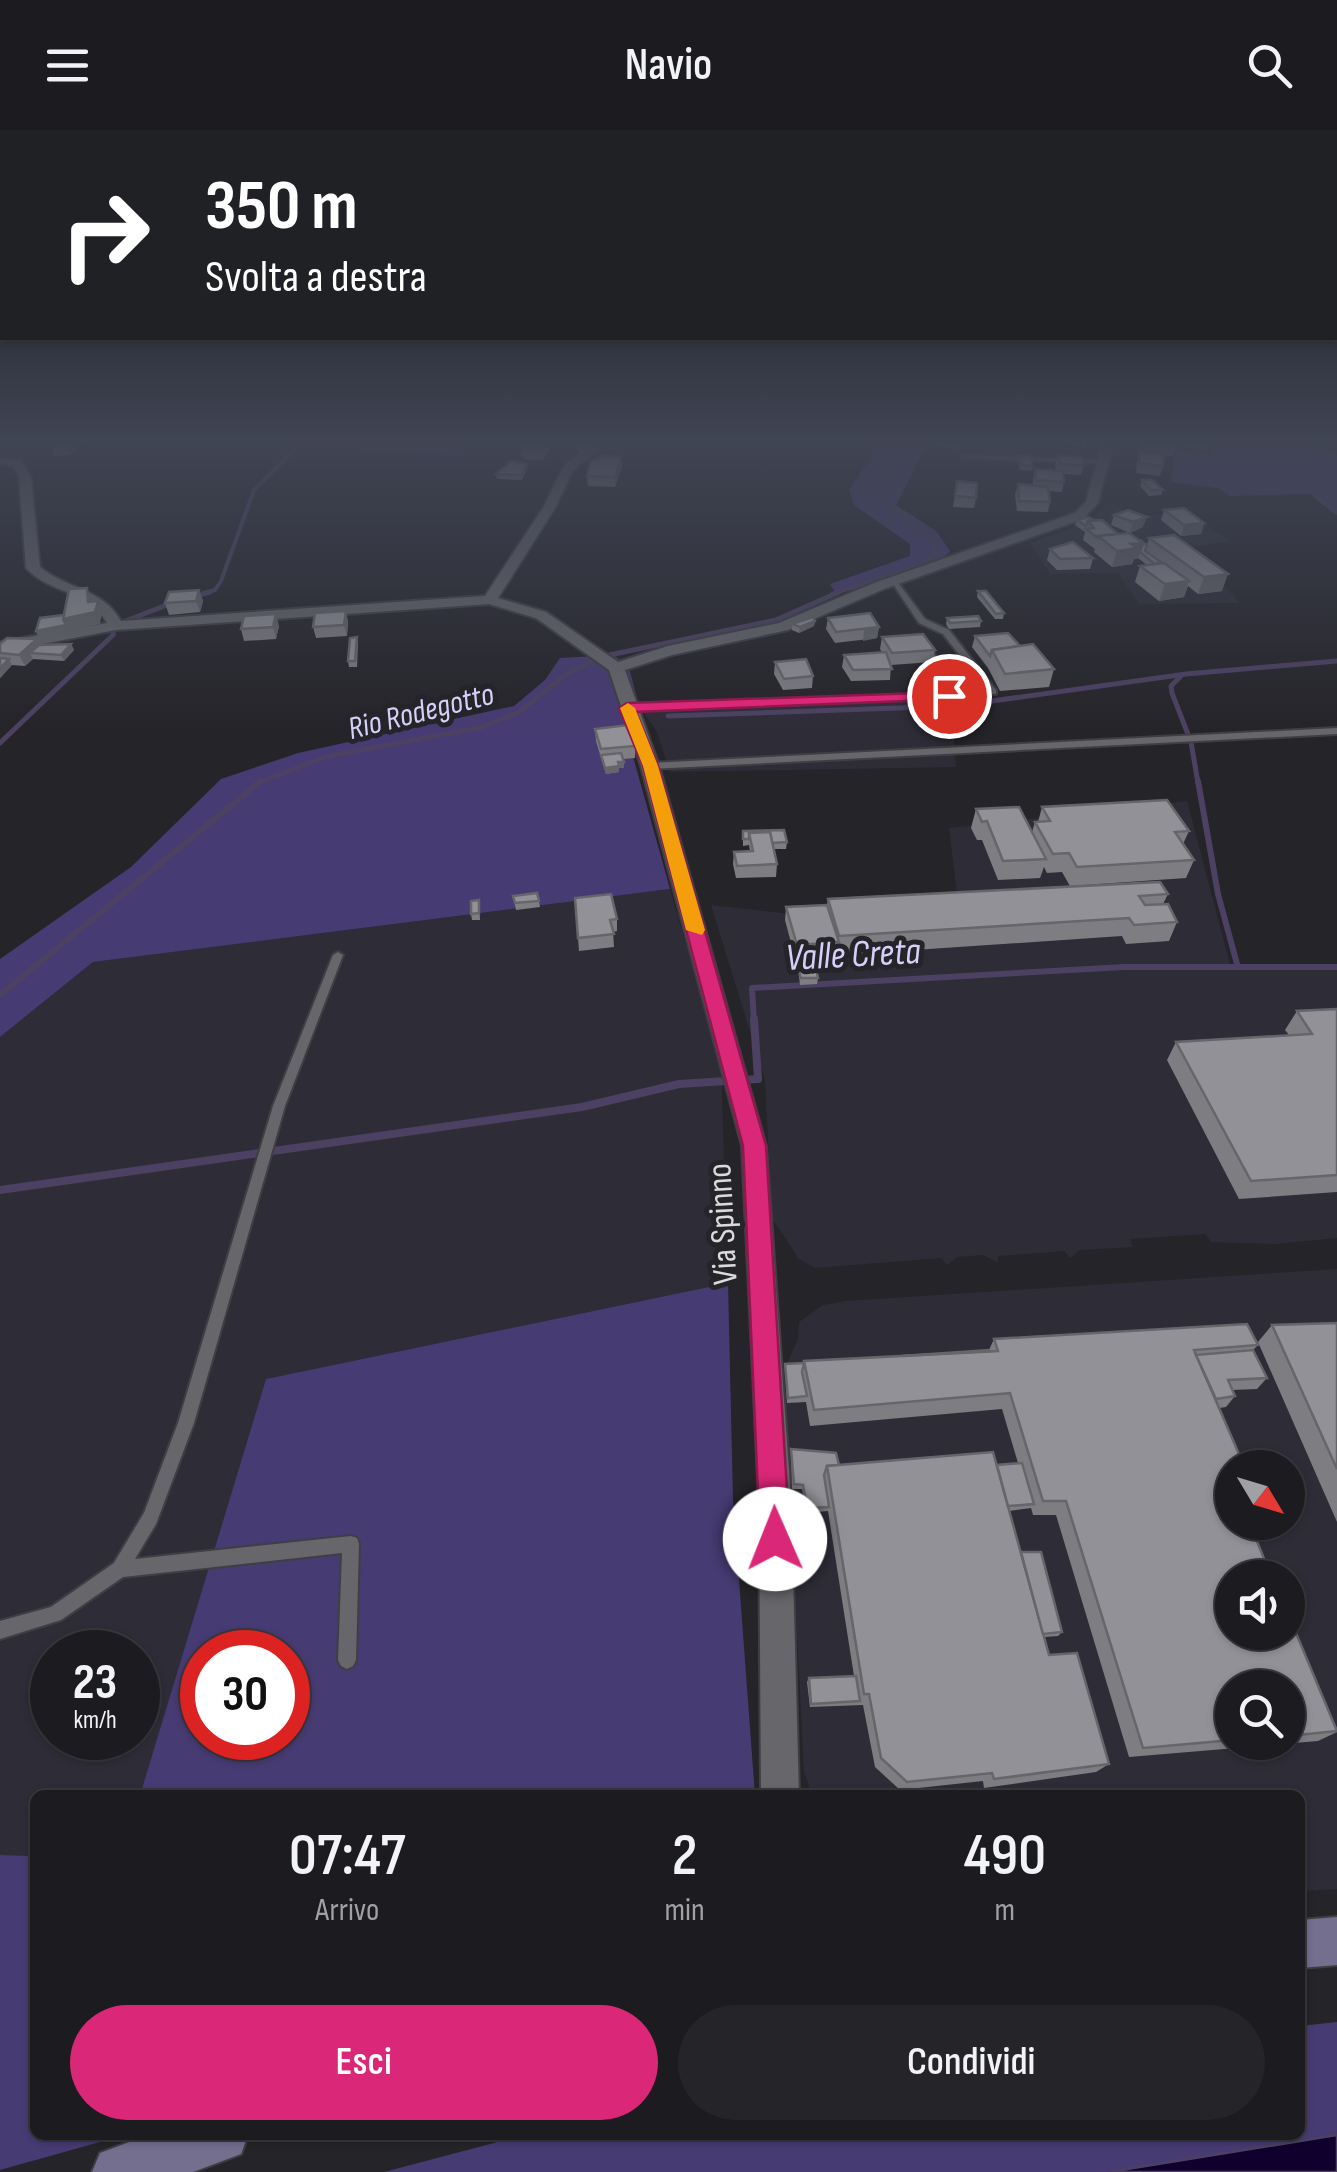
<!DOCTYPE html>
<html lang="it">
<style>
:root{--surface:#1c1b1f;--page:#252428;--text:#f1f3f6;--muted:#a0a1a4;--line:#3a393d;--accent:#db2777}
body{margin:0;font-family:"Sofia Sans Condensed",sans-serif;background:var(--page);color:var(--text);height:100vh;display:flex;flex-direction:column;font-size:38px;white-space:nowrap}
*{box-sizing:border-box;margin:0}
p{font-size:32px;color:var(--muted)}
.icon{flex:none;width:55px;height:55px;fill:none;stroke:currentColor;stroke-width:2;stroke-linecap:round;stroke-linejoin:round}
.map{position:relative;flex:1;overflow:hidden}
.sheet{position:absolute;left:30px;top:1660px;width:1275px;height:350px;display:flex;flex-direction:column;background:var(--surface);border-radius:15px;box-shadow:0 2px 8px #0004,0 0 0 2px var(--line)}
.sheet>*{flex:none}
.guide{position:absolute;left:0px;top:0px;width:1338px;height:210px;box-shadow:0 2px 8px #0004,0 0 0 2px var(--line);background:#202124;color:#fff;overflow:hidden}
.needle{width:65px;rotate:128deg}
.buttons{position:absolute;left:1215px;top:1320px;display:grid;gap:20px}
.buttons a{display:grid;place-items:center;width:90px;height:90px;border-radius:50%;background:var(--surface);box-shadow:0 2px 8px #0004,0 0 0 2px var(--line);font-size:50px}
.speed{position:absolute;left:30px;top:1500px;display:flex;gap:20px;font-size:50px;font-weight:700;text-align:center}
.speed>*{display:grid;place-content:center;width:130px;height:130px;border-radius:50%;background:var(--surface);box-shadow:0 2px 8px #0004,0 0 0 2px var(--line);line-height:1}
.speed small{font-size:25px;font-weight:400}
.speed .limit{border:15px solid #d22;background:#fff;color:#111}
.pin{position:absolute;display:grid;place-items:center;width:85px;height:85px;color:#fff;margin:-42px;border:5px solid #fff;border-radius:50%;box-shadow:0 2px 10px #0007}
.me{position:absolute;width:110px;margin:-55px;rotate:359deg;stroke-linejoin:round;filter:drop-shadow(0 0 8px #0008)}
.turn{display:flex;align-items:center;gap:35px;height:210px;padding:0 40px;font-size:45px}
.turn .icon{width:130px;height:130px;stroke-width:2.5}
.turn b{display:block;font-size:70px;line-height:85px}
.eta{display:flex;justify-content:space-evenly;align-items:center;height:170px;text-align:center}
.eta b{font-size:60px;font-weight:600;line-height:70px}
.primary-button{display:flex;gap:20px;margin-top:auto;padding:20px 40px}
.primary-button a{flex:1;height:115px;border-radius:60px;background:var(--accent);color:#fff;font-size:40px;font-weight:600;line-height:115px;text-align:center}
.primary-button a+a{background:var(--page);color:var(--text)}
header{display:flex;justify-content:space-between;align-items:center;height:130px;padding:0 40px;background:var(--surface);font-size:45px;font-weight:600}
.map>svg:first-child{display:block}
</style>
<header><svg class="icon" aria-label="menu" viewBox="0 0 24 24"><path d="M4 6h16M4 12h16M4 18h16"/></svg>Navio<svg class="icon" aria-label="search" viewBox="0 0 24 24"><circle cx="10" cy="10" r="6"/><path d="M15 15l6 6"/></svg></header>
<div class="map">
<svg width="1337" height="2042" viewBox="0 0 1337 2042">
<rect width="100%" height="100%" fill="#252429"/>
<g fill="#2e2c37" fill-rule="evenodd">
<path d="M1110,371L1132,387L1186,381L1230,411L1193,417L1239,473L1139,474L1118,443L1050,444L1030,413L1091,391Z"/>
<path d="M914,566L954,610L956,637L670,642L657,602L639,576Z"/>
<path d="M1187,671L1231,838L1337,840V1108L1276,1114L1211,1112L1205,1104L1130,1109L1133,1117L1080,1120L1070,1128L1064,1121L998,1126V1133L983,1125L957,1127L947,1135L941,1128L815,1138L799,1129L772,1088L765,950L711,775L826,788L959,780L949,698Z"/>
<path d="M670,759L721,934L728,1153L266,1249L140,1665H35V1726L0,1725V907L93,832ZM52,1522H138V1608H52Z"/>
<path d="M1337,1139V1759L1300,1761V1665H812L804,1642L784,1240L798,1209L799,1192L823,1175L846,1171ZM1232,1338H1288V1392H1232ZM1232,1448H1288V1502H1232ZM1232,1558H1288V1612H1232Z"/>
</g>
<g fill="#473b73" fill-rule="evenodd">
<path d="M299,312H457L464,326L301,315Z"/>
<path d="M876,312H928L896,375L936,401L950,421C926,449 870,453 836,464L830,454L910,426V414L854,375L849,360L871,328Z"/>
<path d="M1215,312H1309L1337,329V382L1314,364L1230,366L1218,358L1170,352L1176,320L1213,324Z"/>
<path d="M614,525L629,538L639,576L627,605L670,759L93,832L0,907V829L131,737L221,649L298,623L514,576L545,550L560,528Z"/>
<path d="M728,1153L733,1369L755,1665H140L266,1249ZM202,1522H288V1608H202Z"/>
<path d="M0,1725L35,1726V2005H125L0,2040Z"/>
<path d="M1337,1892V2005L1109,2042H384L524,2005H1300V1896Z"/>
</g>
<path fill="#0f002d" stroke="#4c4162" stroke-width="2.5" d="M1337,2005V2042H1109Z"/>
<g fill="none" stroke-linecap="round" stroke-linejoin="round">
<g stroke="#4c4162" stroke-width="4">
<path d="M1267,312L1316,367L1337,383"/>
<path d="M1306,312L1337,328"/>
<path d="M201,464L215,460L221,451L254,360L297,317L296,312"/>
<path d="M832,464L920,436L937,423L934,412L881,367L905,312"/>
</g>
<g stroke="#4c4162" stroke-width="5">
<path d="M195,466L210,462"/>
<path d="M1180,547L1171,556L1172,563L1191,612L1198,653"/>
<path d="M668,586L956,576L1186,544L1337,531"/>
<path d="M0,613L113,505L115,495L172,473"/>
<path d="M257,653L325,627L482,597L519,582L567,544L600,527L776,490L839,462"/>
</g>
<g stroke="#4c4162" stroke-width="6">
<path d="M1198,651L1218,764L1237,834"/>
<path d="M0,865L261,651"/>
<path d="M754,892L752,858L1124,837H1337"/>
</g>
<path stroke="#4c4162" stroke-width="8" d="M0,1060L582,977L679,954L758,949L754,889"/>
<g stroke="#3f3f43" stroke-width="4">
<g id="lane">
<path d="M963,325L1102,330L1105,332L1102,334L961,328Z"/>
<path d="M892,450H896L925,489L949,500L996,560V564H990L943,504L919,493L891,451Z"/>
<path d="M923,515H929L955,557L952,568L627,580L623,578L627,576L945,564L947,557L922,517Z"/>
<path d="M1337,598V604L650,639L646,636L650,633Z"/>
<path d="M338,822L343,825L285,976L194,1293L156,1394L135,1429L351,1406L357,1408L359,1414L356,1530L353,1536L347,1539L341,1536L338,1530L342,1423L123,1447L61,1490L0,1509V1491L51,1477L114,1433L144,1383L178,1293L273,976L333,825Z"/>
</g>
</g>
<g stroke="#3f3f43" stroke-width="4">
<path id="street" d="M594,312H607L573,340L555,378L498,468L546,482L618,532L668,516L779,493L874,453L1075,383L1086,372L1102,312H1114L1098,373L1083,389L884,459L788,500L672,525L625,540L659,636L766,1016L791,1369L799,1665H761L759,1369L742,1016L641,636L609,540L536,488L489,474L116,500L0,522V512L107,493C89,460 50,464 26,438L19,347L13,336L0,334V328L21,331L31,347L40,437C67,460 101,457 121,491L485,466L543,378L564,336Z"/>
</g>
<g stroke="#3f3f43" stroke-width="4">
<g id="secondary">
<path d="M1337,1787V1835L1300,1838V1790Z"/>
<path d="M148,2005H248L241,2024L193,2042H92L100,2023Z"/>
</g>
</g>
<use href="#lane" fill="#66666b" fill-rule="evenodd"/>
<use href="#street" fill="#66666b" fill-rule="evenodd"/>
<use href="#secondary" fill="#746e8f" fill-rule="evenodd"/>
</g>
<g fill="#7e7d82" fill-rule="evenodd">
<path d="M51,312H96L80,314L70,325L54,326L51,316L54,313Z"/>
<path d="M554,312L543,330H525L521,325L520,315Z"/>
<path d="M581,312H597L586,324L578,323V318Z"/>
<path d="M937,312H961L957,319L936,316Z"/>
<path d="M1058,312H1087L1086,318Z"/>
<path d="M1139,312H1165V315L1175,321L1173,326L1162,325L1163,336L1160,346L1136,343Z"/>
<path d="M1184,312H1209L1207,320L1183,317Z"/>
<path d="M1018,326L1033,336L1032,341L1020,340L1017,331Z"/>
<path d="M1058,326L1084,335L1081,345L1063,344L1064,352L1062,362L1049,361L1050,372L1048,382L1017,381L1015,364L1018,354L1033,356V349L1035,339L1057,341L1055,336Z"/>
<path d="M621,327L622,337L615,357L588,356L587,346Z"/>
<path d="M527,334V339L522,350L497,349L496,344Z"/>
<path d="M1142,350L1163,360L1161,365L1149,366L1140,356Z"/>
<path d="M957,351L976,368L974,378L953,377Z"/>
<path d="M1128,380L1143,397L1130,403L1111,395L1114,385Z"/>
<path d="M1164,380L1204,393L1201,404L1181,406L1161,390Z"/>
<path d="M1089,387L1118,404L1147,415L1149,408L1222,461L1198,464L1188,456L1184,467L1159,471L1135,452L1140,436L1147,435L1138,428L1134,429L1132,434L1112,437L1094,422L1095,419L1083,410L1085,402L1075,395L1077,390Z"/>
<path d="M1050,419L1093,428L1090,439L1057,440L1047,430Z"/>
<path d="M199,460L203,471L200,482L169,485L165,473Z"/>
<path d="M978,461L1004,483L1003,489H995L977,467Z"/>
<path d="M346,481L348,492L347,506L316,508L313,497Z"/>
<path d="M828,488L879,497L877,508L835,513L826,499Z"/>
<path d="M947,488L981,491L980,497L949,499L946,494Z"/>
<path d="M815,491L814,496L799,503L792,500V494Z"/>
<path d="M279,496L276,509L244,511L241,499Z"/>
<path d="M975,506L1020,516L1054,539L1049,557L1000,561L988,538L972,517Z"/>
<path d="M357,507L358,513L357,537H349L348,531Z"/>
<path d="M882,507L935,520L932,532L891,535L890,550L851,551L842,537L844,525L882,522L880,519Z"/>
<path d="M37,509L39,515L71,514L74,520L64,531L33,529L25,536L12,535L0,548V514Z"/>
<path d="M775,532L813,546L812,558L783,560L774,544Z"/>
<path d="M595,599L635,616V628L623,629L624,638H619V642L606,644L596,611Z"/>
<path d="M1042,677L1189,701L1183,714L1194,730L1186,748L1070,756L1062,742L1047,743L1044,737L1040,748L998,750L982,710H977L971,698L976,679L1032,702L1035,692H1038Z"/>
<path d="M743,701L787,712L786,719H773L777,734L776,747L736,748L733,734L734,722L750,721L749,715L743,716Z"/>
<path d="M537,763L540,777L516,780L513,766Z"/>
<path d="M1168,764L1163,774L1177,792L1169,811L1126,814L1122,806L795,828L785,790L786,777L827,775L828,769Z"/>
<path d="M575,768L617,789V801L613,802L614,817L579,821Z"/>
<path d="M479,770L480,790H472L471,784Z"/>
<path d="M798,838L818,848L817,854L800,855Z"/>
<path d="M1337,879V1062L1239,1069L1167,930L1176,912L1289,905L1285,900L1297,881Z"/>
<path d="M1337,1193V1392L1258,1212L1272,1195Z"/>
<path d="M994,1209L1258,1215L1253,1220L1267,1248L1257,1259L1232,1260L1235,1266L1226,1277L1219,1278L1232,1338V1392L1337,1602L1318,1611L1129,1627L1056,1385H1033L1031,1378L1009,1381L1021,1422L1062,1502L1058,1506L1044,1507L1049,1525L1109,1634L1096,1642L984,1658L983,1651L900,1660L875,1637L863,1575L810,1577L807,1552L809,1548L854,1546L828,1381L806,1383L802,1359H792L791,1319L839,1335H997L1018,1333L1002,1279L810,1296L806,1272L787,1273L785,1234L989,1220ZM1232,1558H1288V1612H1232Z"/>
</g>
<g fill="#66666a">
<path d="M5,312H25L22,317L8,318Z"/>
<path d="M69,312H79L80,314L70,325L67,315Z"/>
<path d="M547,312H554L543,330V320Z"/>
<path d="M592,312H597L586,324V319Z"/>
<path d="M621,327L622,337L615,357V347Z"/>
<path d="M1147,387L1143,397L1130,403L1133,392Z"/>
<path d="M1204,393L1201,404L1181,406L1184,395Z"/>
<path d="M1143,413L1138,429H1134L1132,434L1112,437L1117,421L1131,414Z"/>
<path d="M1228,444L1222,461L1198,464L1204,447Z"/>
<path d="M1189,451L1184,467L1159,471L1165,454Z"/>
<path d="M87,458L91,469L92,483L98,471L102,482L100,494L38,507L36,501L88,472Z"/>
<path d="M199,460L203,471L200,482L196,471Z"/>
<path d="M346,481L348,492L347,506L344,495Z"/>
<path d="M276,484L279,496L276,509L273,497Z"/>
<path d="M815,491L814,496L799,503L800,497Z"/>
<path d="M879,497L877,508L863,511L864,500Z"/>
<path d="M37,509L42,521L30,523L33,529L25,536L19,525Z"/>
<path d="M71,514L74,520L64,531L61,525Z"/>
<path d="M9,529L12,535L0,548V538Z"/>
<path d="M618,632H624V638H619V642L606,644L605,638Z"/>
</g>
<g fill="#929197" stroke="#66666a" stroke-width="2.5">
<path d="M55,312H69L67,315L51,316Z"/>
<path d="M522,312H547L543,320H524L520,315Z"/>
<path d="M581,312H592L586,319L578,318Z"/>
<path d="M1141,312H1165V316L1140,313Z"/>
<path d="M1165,315L1175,316V321L1164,320Z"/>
<path d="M1139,321L1161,322L1164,328L1163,336L1139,333Z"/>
<path d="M602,326L621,327L615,347L587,346L591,331Z"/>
<path d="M1018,326H1030L1033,336L1021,335Z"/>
<path d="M1058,326L1081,327L1084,335L1061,334Z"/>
<path d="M511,331L527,334L522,345L496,344Z"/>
<path d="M1035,339L1063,341L1064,352L1036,350Z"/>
<path d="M1142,350H1152L1163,360H1151Z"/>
<path d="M957,351L977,353L976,368L955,366Z"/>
<path d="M1018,354L1048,357L1050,372L1019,371Z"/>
<path d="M1184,378L1204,393L1184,395L1164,380Z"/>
<path d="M1128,380L1147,387L1133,392L1114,385Z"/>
<path d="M1089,387L1094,390L1088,391L1086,396L1077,390Z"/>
<path d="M1102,390L1118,404L1098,406V408L1086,399L1094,398L1088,391Z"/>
<path d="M1129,403L1143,413L1131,414L1137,418L1117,421L1098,406Z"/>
<path d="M1174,405L1228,444L1204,447L1149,408Z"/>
<path d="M1140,410L1147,415L1145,421L1161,432L1155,434L1140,422L1143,413Z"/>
<path d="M1073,412L1093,428L1060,429L1050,419Z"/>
<path d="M1164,433L1189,451L1165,454L1140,436Z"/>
<path d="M87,458L88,472L98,471L95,482L63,489L69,459Z"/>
<path d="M199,460L196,471L165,473L169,462Z"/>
<path d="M978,461H986L1004,483L996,484Z"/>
<path d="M346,481L344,495L313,497L315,483Z"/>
<path d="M870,483L879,497L836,502L828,488Z"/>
<path d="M276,484L273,497L241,499L244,486Z"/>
<path d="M64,485L63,489L66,495L36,501L40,488Z"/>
<path d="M978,486L981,491L950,493L947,488Z"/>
<path d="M813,487L815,491L800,497L792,494Z"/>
<path d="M1008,503L1020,516L992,520L990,526L975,506Z"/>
<path d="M923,504L935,520L892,523L882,507Z"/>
<path d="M357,507L355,531H348L350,508Z"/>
<path d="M7,508L37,509L19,525L0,523V514Z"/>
<path d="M71,514L61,525L30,523L39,515Z"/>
<path d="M1033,514L1054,539L1005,544L992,520Z"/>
<path d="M886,522L892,539L853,540L844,525Z"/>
<path d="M0,528L9,529L0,538Z"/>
<path d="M806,529L813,546L784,549L775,532Z"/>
<path d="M628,595L635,616L601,619L595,599Z"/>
<path d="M621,623L624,632H618L619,636L605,638L601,625Z"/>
<path d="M1167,670L1189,701L1175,702L1194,730L1077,737L1069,723L1053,724L1035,692L1050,691L1042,677Z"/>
<path d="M1019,677L1046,729L1003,731L987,691L982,692L976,679Z"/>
<path d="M784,700L787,712L772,713L770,702L749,703V709H743V701Z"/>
<path d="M770,702L777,734L737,736L734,722L753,721L749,703Z"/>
<path d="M1160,752L1168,764L1139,766L1145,775L1168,774L1177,792L1134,795L1129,788L839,806L828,769Z"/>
<path d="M537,763L539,771L515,773L513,766Z"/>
<path d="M611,764L617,789L610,790L614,804L578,808L575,768Z"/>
<path d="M479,770V783L471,784V771Z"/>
<path d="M827,775L839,812L797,815L786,777Z"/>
<path d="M798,838H816L818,848H801Z"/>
<path d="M1337,879V1045L1251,1051L1176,912L1312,904L1297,881Z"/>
<path d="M1337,1193V1339L1272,1195Z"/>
<path d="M1247,1194L1258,1215L1194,1220L1245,1338H1232V1392H1249L1272,1448H1232V1502H1288V1484L1337,1601L1288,1606V1558H1232V1610L1143,1618L1066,1371H1043L1010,1263L814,1280L804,1231L998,1221L994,1209Z"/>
<path d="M989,1220L990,1221L902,1226Z"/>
<path d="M1253,1220L1267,1248L1228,1250L1235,1266L1216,1269L1196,1225Z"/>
<path d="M804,1233L802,1242L807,1266L788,1268L785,1234Z"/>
<path d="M791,1319L836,1323L839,1335L827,1336L824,1345L829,1377L807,1378L803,1355L794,1354Z"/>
<path d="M993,1322L1049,1525L1077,1523L1109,1634L994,1649L992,1643L907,1652L881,1628L869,1564H864L827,1336Z"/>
<path d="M1022,1333L1034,1374L1008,1376L997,1335Z"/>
<path d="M1021,1422H1041L1062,1502L1043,1504Z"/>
<path d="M856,1546L860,1571L811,1574L809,1548Z"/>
</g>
<linearGradient id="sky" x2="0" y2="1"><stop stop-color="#141417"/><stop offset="0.52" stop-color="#404554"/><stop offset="1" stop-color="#404554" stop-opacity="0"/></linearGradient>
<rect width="1337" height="598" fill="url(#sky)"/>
<path fill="#db2777" stroke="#8e194d" stroke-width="2.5" d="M949,562L954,563V569L636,582L658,636L766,1016L790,1409L786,1419L775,1423L765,1419L760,1409L743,1016L643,636L619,578L627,573Z"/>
<path fill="#f59e0b" d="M628,573L635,578L658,636L705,800L702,805L686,800L643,636L620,578Z"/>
<g text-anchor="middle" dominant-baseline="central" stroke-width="10" stroke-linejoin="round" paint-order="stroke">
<g font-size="32" font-style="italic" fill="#d5d0f9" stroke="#252429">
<text transform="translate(421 582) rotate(-14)">Rio Rodegotto</text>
</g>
<g font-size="35" fill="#dadadd" stroke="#252429">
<text transform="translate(723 1094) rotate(-93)">Via Spinno</text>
</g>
<g font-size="38" font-style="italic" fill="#d5d0f9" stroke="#252429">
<text transform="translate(853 825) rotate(-3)">Valle Creta</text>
</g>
</g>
</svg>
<div class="buttons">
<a><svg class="needle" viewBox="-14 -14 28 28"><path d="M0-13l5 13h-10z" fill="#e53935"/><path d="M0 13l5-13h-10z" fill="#a0a1a4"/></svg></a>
<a><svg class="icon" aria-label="sound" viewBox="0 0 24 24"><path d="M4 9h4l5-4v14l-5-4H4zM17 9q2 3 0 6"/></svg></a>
<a><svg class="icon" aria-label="search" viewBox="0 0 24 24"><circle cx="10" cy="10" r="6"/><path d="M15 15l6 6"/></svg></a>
</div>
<div class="speed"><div>23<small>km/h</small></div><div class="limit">30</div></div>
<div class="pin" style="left:949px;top:566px;background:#d93025"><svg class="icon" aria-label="arrive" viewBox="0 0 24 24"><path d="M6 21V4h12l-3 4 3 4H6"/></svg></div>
<svg class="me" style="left:775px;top:1409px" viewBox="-20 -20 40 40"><circle r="19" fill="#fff"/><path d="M0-13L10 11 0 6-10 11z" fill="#db2777"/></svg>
<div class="guide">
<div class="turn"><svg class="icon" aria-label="right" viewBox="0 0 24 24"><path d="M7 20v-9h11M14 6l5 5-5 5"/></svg><div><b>350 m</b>Svolta a destra</div></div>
</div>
<section class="sheet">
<div class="eta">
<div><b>07:47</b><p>Arrivo</p></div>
<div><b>2</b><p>min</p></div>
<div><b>490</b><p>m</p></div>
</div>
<div class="primary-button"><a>Esci</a><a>Condividi</a></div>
</section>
</div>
